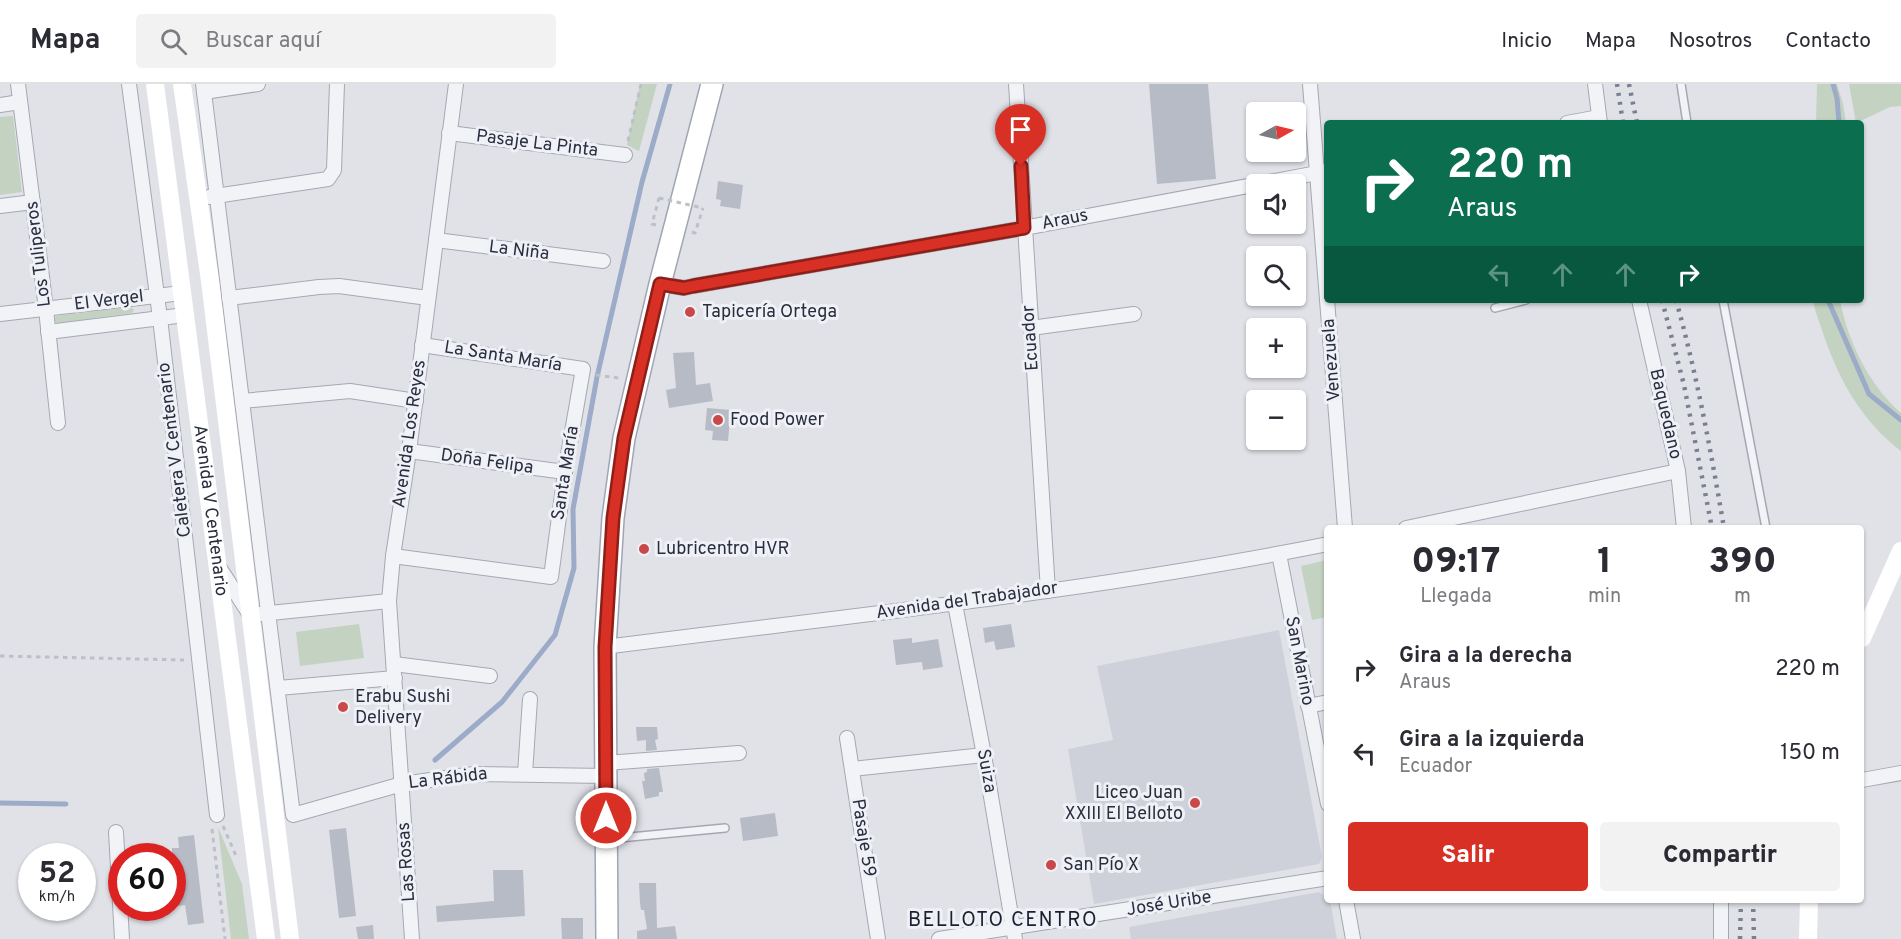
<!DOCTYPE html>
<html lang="es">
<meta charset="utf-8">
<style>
:root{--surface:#fff;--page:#f2f2f3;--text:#2b2b33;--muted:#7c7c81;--line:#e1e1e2;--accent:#d93025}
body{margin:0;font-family:Overpass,sans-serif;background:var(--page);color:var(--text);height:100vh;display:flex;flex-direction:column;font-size:22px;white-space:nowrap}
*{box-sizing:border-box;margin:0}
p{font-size:20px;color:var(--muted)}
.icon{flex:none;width:33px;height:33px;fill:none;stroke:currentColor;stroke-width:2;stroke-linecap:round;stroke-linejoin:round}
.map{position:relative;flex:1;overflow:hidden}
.drawer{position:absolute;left:1324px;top:441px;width:540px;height:378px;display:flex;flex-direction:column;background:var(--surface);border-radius:6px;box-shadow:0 2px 4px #0004}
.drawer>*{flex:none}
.banner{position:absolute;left:1324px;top:36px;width:540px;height:183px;border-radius:6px;box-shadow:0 2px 4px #0004;background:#0b6e4f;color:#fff;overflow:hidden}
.needle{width:39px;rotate:82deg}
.tools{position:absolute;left:1246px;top:18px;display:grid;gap:12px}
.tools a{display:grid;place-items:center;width:60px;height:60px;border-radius:6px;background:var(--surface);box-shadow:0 2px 4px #0004;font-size:30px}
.speed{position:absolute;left:18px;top:759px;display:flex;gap:12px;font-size:30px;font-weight:700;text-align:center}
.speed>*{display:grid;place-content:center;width:78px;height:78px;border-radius:50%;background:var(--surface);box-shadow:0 2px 4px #0004;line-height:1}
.speed small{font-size:15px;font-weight:400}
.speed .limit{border:9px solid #d22;background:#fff;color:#111}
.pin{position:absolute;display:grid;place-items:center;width:51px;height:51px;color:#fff;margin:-62px -26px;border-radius:50% 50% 50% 0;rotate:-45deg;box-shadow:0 0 6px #0007}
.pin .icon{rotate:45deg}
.me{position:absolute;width:66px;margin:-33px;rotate:0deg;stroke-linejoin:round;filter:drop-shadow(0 0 4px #0008)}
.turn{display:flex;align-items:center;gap:21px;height:126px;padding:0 24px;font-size:27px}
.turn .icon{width:78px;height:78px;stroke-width:2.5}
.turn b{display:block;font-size:42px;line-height:51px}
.lanes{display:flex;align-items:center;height:57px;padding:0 24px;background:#0003;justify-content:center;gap:30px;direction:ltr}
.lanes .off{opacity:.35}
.eta{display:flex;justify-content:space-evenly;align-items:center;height:102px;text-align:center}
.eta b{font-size:36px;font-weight:800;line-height:42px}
.primary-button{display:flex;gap:12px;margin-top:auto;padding:12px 24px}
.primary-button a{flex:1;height:69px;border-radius:6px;background:var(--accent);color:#fff;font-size:24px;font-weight:800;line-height:69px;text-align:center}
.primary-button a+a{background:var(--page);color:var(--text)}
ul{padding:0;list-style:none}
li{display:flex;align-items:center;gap:18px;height:84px;padding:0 24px}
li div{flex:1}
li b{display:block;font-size:22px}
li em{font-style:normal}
header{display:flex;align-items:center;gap:36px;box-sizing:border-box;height:84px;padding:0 30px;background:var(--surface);border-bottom:2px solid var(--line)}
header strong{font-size:28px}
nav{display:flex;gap:33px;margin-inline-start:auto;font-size:21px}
.search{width:420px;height:54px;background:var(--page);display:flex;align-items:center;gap:15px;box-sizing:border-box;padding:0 21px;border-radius:6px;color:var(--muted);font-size:22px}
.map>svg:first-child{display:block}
</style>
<header>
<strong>Mapa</strong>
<div class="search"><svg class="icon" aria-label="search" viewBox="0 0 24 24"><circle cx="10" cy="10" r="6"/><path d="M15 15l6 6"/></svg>Buscar aquí</div>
<nav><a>Inicio</a><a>Mapa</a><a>Nosotros</a><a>Contacto</a></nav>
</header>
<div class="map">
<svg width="1901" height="855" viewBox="0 0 1901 855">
<rect width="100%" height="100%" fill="#e0e2e8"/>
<g fill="#ced1da">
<path d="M1279,546L1322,773L1319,780L1094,820L1068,665L1113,656L1097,582Z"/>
<path d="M1319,808L1330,816L1337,855H1131L1129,843Z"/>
</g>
<g fill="#c3d2c1">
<path d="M640,0H657L639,67L627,61Z"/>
<path d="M1817,0H1837L1843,20L1846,39H1816Z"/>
<path d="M1849,0H1901V22L1890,23L1856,39Z"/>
<path d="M13,32L22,108L0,111V33Z"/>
<path d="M1813,216H1840C1848,258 1869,301 1901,329V367C1862,337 1840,298 1824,252C1820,240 1815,228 1813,216Z"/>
<path d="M131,223L134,226L132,229L57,239L54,236L56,232Z"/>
<path d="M1327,476V533L1312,536L1301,482Z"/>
<path d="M359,540L364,574L300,582L296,548Z"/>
<path d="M218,743L242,800L249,855H231Z"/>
</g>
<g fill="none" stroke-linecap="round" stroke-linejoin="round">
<g stroke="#9cabc7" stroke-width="5">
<path d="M1833,0L1837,14L1839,39"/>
<path d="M1828,216L1869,310L1901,336"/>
<path d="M435,676L502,618L555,551L574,484L573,425L597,293L642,98L670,0"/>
<path d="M0,719L66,720"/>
</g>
</g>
<g fill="#b7bbc5">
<path d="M1149,0H1208L1216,95L1157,100Z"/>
<path d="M718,97L743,101L740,125L720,122L721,116L716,115Z"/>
<path d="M694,268L696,301L710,299L713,317L669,324L666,306L676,304L673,269Z"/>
<path d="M707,324L731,326L728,357L712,356L713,347L705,346Z"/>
<path d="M1011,540L1015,563L996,566L994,557L985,559L983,544Z"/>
<path d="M912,554V559L938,555L943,583L923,586L922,578L896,581L893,556Z"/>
<path d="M636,643H657L658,655L655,656L657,666L646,667V656L637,657Z"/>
<path d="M659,684L663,708H659V712L645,715L642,697H645L644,689L647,688V685Z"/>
<path d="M775,729L778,752L743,757L740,734Z"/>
<path d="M346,744L356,832L339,834L329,746Z"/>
<path d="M194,751L204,839L188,841L185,821L172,823V764H179L178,753Z"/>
<path d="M493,786H523L525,832L437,838L436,822L494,817Z"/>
<path d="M639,799H656L657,844L675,842L677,855H637V847L647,845L644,826H641L640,819Z"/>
<path d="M561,834H583V855H562Z"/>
<path d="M373,841L374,855H358L356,843Z"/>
</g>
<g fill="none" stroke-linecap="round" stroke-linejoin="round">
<g stroke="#a5a8b2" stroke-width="10">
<g id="lane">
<path d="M1681,0L1687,39"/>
<path d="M1723,216L1766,444"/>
<path d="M1495,224L1526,216"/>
<path d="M609,755L725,744"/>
</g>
</g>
<g stroke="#a5a8b2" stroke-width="16">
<g id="street">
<path d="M18,0L46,225L58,339"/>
<path d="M129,0L160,234L217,731"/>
<path d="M203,0L293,731L402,700L474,690L606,692"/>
<path d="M1016,0L1048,507"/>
<path d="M1310,0L1345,444"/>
<path d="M1595,0L1600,39"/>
<path d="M204,8L258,0"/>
<path d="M0,21L20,18"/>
<path d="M1567,39L1599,33"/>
<path d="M449,49L625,71"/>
<path d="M209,113L328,95L334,86L337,0"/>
<path d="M0,122L33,118"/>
<path d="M436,156L603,177"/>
<path d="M660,200L684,204L693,202L1024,144L1328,87"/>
<path d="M229,214L319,203L339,202L428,214"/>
<path d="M1639,216L1678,387L1684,444"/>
<path d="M0,230L182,209"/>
<path d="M1031,244L1134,230"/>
<path d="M48,248L185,231"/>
<path d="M242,317L350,307L416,317"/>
<path d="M409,367L565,388"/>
<path d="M1406,444L1678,387"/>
<path d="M1279,470L1328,720"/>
<path d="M393,472L551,493L565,388L583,285L422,261"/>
<path d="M219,483L250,531L389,517"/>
<path d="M955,520L984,671L1015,855"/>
<path d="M605,563C846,532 1089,508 1328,460"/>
<path d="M394,580L490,592"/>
<path d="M278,604L395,594"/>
<path d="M1308,622L1328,618"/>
<path d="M847,654L878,855"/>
<path d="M606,679L739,669"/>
<path d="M852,685L984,671"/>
<path d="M525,690L530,615"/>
<path d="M1862,696L1901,689"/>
<path d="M116,748L122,855"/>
<path d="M1346,816L1353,855"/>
<path d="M412,855L389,517L393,472L409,367L456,0"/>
<path d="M939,855L1328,794"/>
<path d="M1721,855V816"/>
</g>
</g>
<g stroke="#a0a5b4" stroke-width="24">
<path id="primary" d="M607,855L605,563L613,434L624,354L660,200L712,0"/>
</g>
<g stroke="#bec0c7" stroke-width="3" stroke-dasharray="4.5 4.5" stroke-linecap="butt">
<path d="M628,57L641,0"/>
<path d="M656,141L652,140L659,114"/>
<path d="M692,148L695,149L703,124"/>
<path d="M596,291L619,294"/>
<path d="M0,572L184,576"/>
<path d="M223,742L237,774"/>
<path d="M212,745L225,855"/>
</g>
<use href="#lane" stroke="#f2f3f7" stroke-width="7"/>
<use href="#street" stroke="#f2f3f7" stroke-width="14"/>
<g stroke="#fff" stroke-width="18">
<path id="s1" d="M155,0L266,855"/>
<path d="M182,0L210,197L290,855"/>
<path d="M1862,554L1901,467"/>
<path d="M1808,855L1809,816"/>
</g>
<use href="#primary" stroke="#fff" stroke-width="21"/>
<g stroke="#7a8091" stroke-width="4.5" stroke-dasharray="3 6" stroke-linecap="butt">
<path d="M1617,0L1623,39"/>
<path d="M1629,0L1637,39"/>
<path d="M1662,216L1684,301L1712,444"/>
<path d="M1676,216C1697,291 1711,368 1724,444"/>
<path d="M1753,816L1754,855"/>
<path d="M1740,855L1741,816"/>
</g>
<path stroke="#bec0c7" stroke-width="3" stroke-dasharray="4.5 4.5" stroke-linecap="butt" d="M659,114L703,124"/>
</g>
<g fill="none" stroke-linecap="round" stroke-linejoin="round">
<g stroke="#8d1f18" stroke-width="15">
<path id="route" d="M606,734L605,563L613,434L624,354L660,200L684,204L693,202L1024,144L1021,82"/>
</g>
<use href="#route" stroke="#d93025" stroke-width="10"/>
</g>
<g fill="#c9494b" stroke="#eff1f6" stroke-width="2">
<circle cx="690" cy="228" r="6"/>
<circle cx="718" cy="336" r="6"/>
<circle cx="644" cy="465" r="6"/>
<circle cx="343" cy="623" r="6"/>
<circle cx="1195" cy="719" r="6"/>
<circle cx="1051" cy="781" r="6"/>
</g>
<g text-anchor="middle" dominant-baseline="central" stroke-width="6" stroke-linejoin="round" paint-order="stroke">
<g font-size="18" fill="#292e3f" stroke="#eff1f6">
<text transform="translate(537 60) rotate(7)">Pasaje La Pinta</text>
<text transform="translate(1065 136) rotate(-11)">Araus</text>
<text transform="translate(519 167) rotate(7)">La Niña</text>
<text transform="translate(39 170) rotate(-97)">Los Tuliperos</text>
<text transform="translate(109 217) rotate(-7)">El Vergel</text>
<text transform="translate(1031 254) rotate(-94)">Ecuador</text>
<text transform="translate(503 273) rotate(9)">La Santa María</text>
<text transform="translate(1332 276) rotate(-94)">Venezuela</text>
<text transform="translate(1665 330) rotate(77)">Baquedano</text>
<text transform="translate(410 350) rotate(-82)">Avenida Los Reyes</text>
<text transform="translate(175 366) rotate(-97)">Caletera V Centenario</text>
<text transform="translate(487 378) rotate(8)">Doña Felipa</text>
<text transform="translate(566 389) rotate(-81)">Santa María</text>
<text stroke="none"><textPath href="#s1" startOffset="430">Avenida V Centenario</textPath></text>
<text transform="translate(967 517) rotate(-8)">Avenida del Trabajador</text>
<text transform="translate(1299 577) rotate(79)">San Marino</text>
<text transform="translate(986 687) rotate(80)">Suiza</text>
<text transform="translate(448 695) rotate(-7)">La Rábida</text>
<text transform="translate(863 754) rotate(81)">Pasaje 59</text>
<text transform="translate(407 778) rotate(-94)">Las Rosas</text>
<text transform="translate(1169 820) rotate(-9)">José Uribe</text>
</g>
<g font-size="18" fill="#292e3f" stroke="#eff1f6" text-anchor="start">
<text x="702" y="228">Tapicería Ortega</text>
<text x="730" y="336">Food Power</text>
<text x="656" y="465">Lubricentro HVR</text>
<text x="355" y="613">Erabu Sushi<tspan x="355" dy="21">Delivery</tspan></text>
<text x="1183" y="709" text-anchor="end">Liceo Juan<tspan x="1183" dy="21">XXIII El Belloto</tspan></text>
<text x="1063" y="781">San Pío X</text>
</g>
<g font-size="20" letter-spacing="1.5" fill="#1b1f30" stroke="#eff1f6">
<text x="1003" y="837">BELLOTO CENTRO</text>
</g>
</g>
</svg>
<div class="tools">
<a><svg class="needle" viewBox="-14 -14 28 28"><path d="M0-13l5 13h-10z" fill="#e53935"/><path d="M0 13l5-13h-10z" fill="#7c7c81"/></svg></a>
<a><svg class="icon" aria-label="sound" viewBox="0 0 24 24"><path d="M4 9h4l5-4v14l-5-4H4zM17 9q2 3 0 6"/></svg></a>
<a><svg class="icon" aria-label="search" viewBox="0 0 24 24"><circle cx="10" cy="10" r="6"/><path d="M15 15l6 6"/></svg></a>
<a>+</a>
<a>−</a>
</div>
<div class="speed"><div>52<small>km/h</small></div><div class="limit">60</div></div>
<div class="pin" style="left:1021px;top:82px;background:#d93025"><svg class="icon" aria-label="arrive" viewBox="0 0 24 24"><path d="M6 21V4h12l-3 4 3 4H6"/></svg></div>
<svg class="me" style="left:606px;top:734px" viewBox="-20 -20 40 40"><circle r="17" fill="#d93025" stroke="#fff" stroke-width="3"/><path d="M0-11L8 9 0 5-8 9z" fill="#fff"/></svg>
<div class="banner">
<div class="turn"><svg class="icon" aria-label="right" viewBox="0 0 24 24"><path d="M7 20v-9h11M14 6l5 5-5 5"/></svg><div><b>220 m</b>Araus</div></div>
<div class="lanes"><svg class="icon off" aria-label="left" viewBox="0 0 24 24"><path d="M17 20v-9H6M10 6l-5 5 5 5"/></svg><svg class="icon off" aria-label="ahead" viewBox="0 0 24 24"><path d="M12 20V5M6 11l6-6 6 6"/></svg><svg class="icon off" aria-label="ahead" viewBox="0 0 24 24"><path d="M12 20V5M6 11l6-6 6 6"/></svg><svg class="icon" aria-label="right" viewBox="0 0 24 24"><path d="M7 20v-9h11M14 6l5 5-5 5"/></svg></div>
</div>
<section class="drawer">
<div class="eta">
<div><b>09:17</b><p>Llegada</p></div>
<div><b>1</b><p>min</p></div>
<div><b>390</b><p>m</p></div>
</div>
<ul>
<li><svg class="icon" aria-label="right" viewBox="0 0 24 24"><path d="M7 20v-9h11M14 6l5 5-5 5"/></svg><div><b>Gira a la derecha</b><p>Araus</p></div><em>220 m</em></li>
<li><svg class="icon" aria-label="left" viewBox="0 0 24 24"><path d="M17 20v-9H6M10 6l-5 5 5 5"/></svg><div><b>Gira a la izquierda</b><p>Ecuador</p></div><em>150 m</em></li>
</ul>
<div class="primary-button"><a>Salir</a><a>Compartir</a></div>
</section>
</div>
